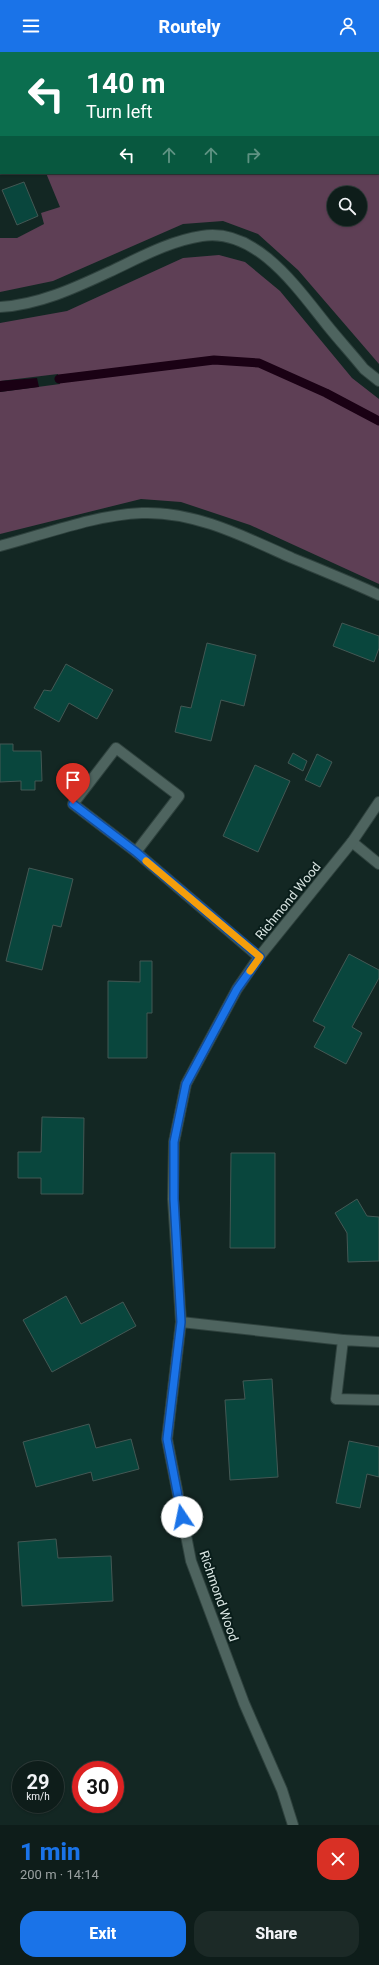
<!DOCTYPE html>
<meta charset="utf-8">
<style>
:root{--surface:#0e1d1a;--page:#1c2a27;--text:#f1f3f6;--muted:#9ba2a2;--line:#2e3b39;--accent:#1a73e8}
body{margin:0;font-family:Roboto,sans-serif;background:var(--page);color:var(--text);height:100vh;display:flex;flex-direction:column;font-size:15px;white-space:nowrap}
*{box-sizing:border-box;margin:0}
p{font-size:13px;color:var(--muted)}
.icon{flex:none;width:22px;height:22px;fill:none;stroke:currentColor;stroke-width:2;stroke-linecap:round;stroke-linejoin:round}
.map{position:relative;height:1773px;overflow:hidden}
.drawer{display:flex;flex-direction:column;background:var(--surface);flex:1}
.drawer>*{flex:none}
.top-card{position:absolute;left:0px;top:0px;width:379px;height:122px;box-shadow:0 1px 3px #0004,0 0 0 1px var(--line);background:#0b6e4f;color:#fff;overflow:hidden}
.tools{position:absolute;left:327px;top:134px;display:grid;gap:8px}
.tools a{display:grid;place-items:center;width:40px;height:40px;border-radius:50%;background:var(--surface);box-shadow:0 1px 3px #0004,0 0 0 1px var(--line);font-size:20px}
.speed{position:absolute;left:12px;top:1709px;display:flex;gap:8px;font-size:20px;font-weight:700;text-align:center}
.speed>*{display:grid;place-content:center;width:52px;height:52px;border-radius:50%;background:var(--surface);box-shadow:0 1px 3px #0004,0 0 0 1px var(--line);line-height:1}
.speed small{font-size:10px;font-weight:400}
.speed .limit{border:6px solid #d22;background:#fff;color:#111}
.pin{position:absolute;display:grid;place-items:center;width:34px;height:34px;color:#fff;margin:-41px -17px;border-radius:50% 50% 50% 0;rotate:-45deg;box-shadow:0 0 4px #0007}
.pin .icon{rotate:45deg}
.me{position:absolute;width:44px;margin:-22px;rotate:349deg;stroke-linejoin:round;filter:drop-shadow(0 0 3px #0008)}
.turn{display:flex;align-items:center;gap:14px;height:84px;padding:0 20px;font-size:18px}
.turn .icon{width:52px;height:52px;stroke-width:2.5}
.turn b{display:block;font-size:28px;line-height:34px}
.lanes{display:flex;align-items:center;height:38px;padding:0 20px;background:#0003;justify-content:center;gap:20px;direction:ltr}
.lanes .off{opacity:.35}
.round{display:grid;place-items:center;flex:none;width:42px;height:42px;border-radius:16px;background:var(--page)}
.headline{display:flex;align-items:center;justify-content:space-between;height:68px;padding:0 20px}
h1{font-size:24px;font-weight:800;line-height:30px;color:var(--accent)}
.action{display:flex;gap:8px;margin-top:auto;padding:8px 20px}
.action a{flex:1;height:46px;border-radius:16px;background:var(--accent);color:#fff;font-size:16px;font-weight:800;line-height:46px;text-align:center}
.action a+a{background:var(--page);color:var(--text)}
header{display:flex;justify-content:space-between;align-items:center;height:52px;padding:0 20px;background:var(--accent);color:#fff;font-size:18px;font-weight:800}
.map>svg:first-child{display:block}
</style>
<header><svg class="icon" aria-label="menu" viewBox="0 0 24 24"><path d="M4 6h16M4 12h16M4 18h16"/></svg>Routely<svg class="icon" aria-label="person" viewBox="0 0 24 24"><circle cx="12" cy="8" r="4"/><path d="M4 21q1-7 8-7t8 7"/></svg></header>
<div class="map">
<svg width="379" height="1773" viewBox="0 0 379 1773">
<rect width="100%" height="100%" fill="#132723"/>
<g fill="#5e3f55" fill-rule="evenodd">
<path d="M0,0H379V312L298,218L258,182L223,169L183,172L53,229L0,240V186H17L44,172L41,161L60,155L46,121H378V1H1V90ZM334,141H360V167H334Z"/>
<path d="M219,203L245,210L280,239L352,326L379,347V532L250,473L181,450L141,447L0,482V340L60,332L58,322L0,329V271L67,259L183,206Z"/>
</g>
<path fill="#1a0114" d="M37,326L39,335L0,340V329Z"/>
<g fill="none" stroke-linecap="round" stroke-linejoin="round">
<path stroke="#1a0114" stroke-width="9" d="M59,327L214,308L259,311L326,341L379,369"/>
</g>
<g fill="#09463d" stroke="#435854">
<path d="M24,130L38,164L17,173L2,138Z"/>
<path d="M342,571L379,584V596L374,610L333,594Z"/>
<path d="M207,591L256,603L244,654L221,648L211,689L175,680L181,654L191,656Z"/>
<path d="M66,612L113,638L97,667L69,651L59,670L34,656L44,638L51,639Z"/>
<path d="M0,692H13V699H41L42,729H35V738H21V729L0,730Z"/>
<path d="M293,701L307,709L303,719L288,711Z"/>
<path d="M317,702L332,710L320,735L305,728Z"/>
<path d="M255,713L290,729L258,800L223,784Z"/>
<path d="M29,816L73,827L61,875L53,873L42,918L6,909Z"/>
<path d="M349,902L379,918V926L352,975L362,981L346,1012L314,995L325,975L313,969Z"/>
<path d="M140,909H152V961H147V1006H108V929L140,930Z"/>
<path d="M42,1065L84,1066L83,1142H41V1126H18V1100H41Z"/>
<path d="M231,1101H275V1196H230Z"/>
<path d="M357,1147L367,1164L379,1165V1209L348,1210L347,1181L335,1161Z"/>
<path d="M66,1244L81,1272L123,1250L136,1274L52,1320L23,1268Z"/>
<path d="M272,1327L278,1425L230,1428L225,1348L245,1347L243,1329Z"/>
<path d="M89,1372L96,1396L131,1387L139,1417L93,1429L91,1420L36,1435L23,1390Z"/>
<path d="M349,1389L379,1395V1425L367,1422L360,1456L336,1451Z"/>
<path d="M56,1487L58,1506L111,1504L113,1549L22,1554L18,1490Z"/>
</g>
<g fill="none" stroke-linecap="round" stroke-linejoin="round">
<g stroke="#2f423e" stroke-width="12">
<g id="minor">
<path d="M0,255C38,253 75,236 109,220C139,206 169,189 202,184C256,175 298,237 327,273C339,288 352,302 364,317L379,329"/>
<path d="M116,696L179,744L136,800L73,752Z"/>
<path d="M352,790L379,812"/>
<path d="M136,800L259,905"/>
<path d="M181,1270L343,1288"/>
<path d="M379,1290L343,1288L336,1347L379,1348"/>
<path d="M293,1773L282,1738L244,1651L191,1509L167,1387L181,1270L173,1147L174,1090L186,1032L237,937L259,905L352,790L379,750"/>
</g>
</g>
<g stroke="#2f423e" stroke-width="12">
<path id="tertiary" d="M0,494C46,482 94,463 142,461C195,459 245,485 292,506C321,518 351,530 379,543"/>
</g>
<g stroke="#7b8b87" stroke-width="2.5" stroke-dasharray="2 3" stroke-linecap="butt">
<path d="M344,0L346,1"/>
<path d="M378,36L379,37"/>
</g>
<use href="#minor" stroke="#4e645f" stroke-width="10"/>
<use href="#tertiary" stroke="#4e645f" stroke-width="10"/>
</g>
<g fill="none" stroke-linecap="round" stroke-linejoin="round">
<g stroke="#114b97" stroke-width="10">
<path id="route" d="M73,752L136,800L260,905L237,937L186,1032L174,1090V1147L181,1270L167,1387L182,1465"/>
</g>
<use href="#route" stroke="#1a73e8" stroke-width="7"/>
<path stroke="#f59e0b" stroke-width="7" d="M146,809L260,905L250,919"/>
</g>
<g text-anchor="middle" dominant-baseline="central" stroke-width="4" stroke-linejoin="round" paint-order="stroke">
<g font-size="13" fill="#dae6e3" stroke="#091d1a">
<text transform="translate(288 849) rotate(-51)">Richmond Wood</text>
<text transform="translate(219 1544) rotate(71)">Richmond Wood</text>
</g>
</g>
</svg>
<div class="tools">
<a><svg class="icon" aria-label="search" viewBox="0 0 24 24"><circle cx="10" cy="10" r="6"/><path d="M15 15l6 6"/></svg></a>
</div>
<div class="speed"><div>29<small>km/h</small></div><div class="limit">30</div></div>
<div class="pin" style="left:73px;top:752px;background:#d93025"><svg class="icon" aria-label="arrive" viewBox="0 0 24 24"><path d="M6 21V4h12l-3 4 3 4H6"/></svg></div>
<svg class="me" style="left:182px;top:1465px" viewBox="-20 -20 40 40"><circle r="19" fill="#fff"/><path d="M0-13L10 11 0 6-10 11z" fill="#1a73e8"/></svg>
<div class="top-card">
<div class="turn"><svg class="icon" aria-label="left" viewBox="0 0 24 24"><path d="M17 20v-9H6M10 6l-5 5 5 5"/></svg><div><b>140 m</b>Turn left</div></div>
<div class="lanes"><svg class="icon" aria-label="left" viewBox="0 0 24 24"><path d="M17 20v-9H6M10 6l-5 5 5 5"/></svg><svg class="icon off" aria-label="ahead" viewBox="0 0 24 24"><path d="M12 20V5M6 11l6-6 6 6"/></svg><svg class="icon off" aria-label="ahead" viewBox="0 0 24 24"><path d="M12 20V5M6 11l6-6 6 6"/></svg><svg class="icon off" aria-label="right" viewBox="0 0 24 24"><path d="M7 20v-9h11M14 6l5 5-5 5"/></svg></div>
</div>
</div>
<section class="drawer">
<div class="headline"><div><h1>1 min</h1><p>200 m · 14:14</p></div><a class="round" style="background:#d93025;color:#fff"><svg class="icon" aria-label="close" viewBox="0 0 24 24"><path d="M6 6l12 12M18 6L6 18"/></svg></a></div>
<div class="action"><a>Exit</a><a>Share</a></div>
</section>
